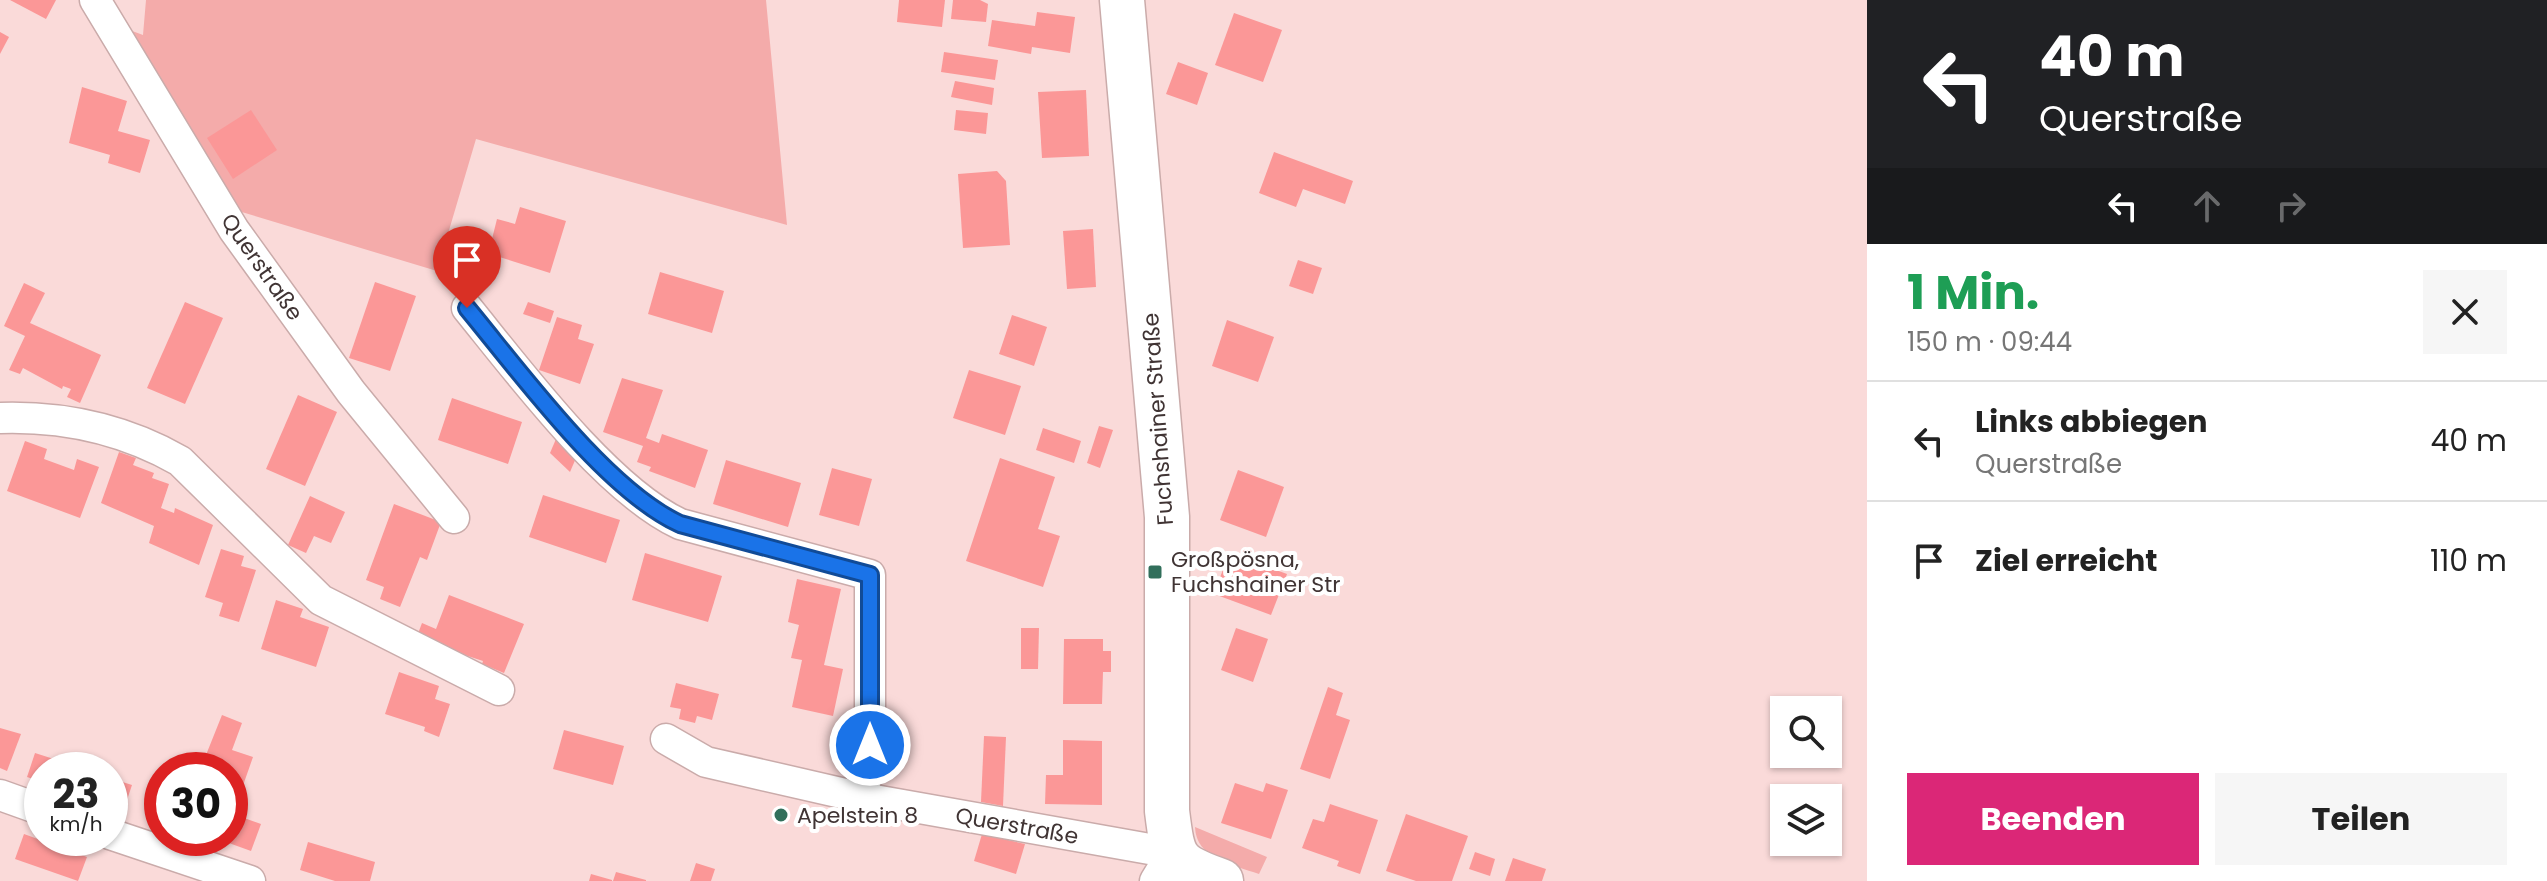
<!DOCTYPE html>
<html lang="de">
<meta charset="utf-8">
<style>
:root{--surface:#fff;--page:#f6f6f6;--text:#222;--muted:#767676;--line:#e0e0e0;--accent:#db2777}
body{margin:0;font-family:Poppins,sans-serif;background:var(--page);color:var(--text);height:100vh;display:flex;flex-direction:column;font-size:30px;white-space:nowrap}
*{box-sizing:border-box;margin:0}
p{font-size:26px;color:var(--muted)}
.icon{flex:none;width:44px;height:44px;fill:none;stroke:currentColor;stroke-width:2;stroke-linecap:round;stroke-linejoin:round}
.map{position:relative;flex:1;overflow:hidden}
.sheet{display:flex;flex-direction:column;background:var(--surface);width:680px}
.sheet>*{flex:none}
.banner{background:#202124;color:#fff;overflow:hidden}
.buttons{position:absolute;left:1770px;top:696px;display:grid;gap:16px}
.buttons a{display:grid;place-items:center;width:72px;height:72px;border-radius:0px;background:var(--surface);box-shadow:0 2px 6px #0004;font-size:40px}
.speed{position:absolute;left:24px;top:752px;display:flex;gap:16px;font-size:40px;font-weight:700;text-align:center}
.speed>*{display:grid;place-content:center;width:104px;height:104px;border-radius:50%;background:var(--surface);box-shadow:0 2px 6px #0004;line-height:1}
.speed small{font-size:20px;font-weight:400}
.speed .limit{border:12px solid #d22;background:#fff;color:#111}
.pin{position:absolute;display:grid;place-items:center;width:68px;height:68px;color:#fff;margin:-82px -34px;border-radius:50% 50% 50% 0;rotate:-45deg;box-shadow:0 0 8px #0007}
.pin .icon{rotate:45deg}
.me{position:absolute;width:88px;margin:-44px;rotate:0deg;stroke-linejoin:round;filter:drop-shadow(0 0 6px #0008)}
.turn{display:flex;align-items:center;gap:28px;height:168px;padding:0 40px;font-size:36px}
.turn .icon{width:104px;height:104px;stroke-width:2.5}
.turn b{display:block;font-size:56px;line-height:68px}
.lanes{display:flex;align-items:center;height:76px;padding:0 40px;background:#0003;justify-content:center;gap:40px;direction:ltr}
.lanes .off{opacity:.35}
.round{display:grid;place-items:center;flex:none;width:84px;height:84px;border-radius:0px;background:var(--page)}
.overview{display:flex;align-items:center;justify-content:space-between;height:136px;padding:0 40px}
h1{font-size:48px;font-weight:700;line-height:60px;color:#1e9e55}
.cta{display:flex;gap:16px;margin-top:auto;padding:16px 40px}
.cta a{flex:1;height:92px;border-radius:0px;background:var(--accent);color:#fff;font-size:32px;font-weight:700;line-height:92px;text-align:center}
.cta a+a{background:var(--page);color:var(--text)}
ul{padding:0;list-style:none}
li{display:flex;align-items:center;gap:24px;height:120px;padding:0 40px;border-top:2px solid var(--line)}
li div{flex:1}
li b{display:block;font-size:30px}
li em{font-style:normal}
main{display:flex;flex:1;min-height:0}
.map>svg:first-child{display:block}
</style>
<main>
<div class="map">
<svg width="1867" height="881" viewBox="0 0 1867 881">
<rect width="100%" height="100%" fill="#fadad9"/>
<g fill="#f4abaa">
<path d="M146,0H766L787,225L476,139L437,271L235,210L124,28L143,35Z"/>
<path d="M1195,827L1267,857L1259,874C1233,865 1196,859 1195,827Z"/>
</g>
<g fill="#fb9797">
<path d="M10,0H56L46,19Z"/>
<path d="M899,0H945L942,27L897,22Z"/>
<path d="M953,0H980L988,4L986,22L951,19Z"/>
<path d="M1037,12L1075,17L1070,53L1032,47L1031,54L988,46L992,20L1035,26Z"/>
<path d="M1234,13L1282,30L1263,82L1215,65Z"/>
<path d="M0,32L9,37L0,54Z"/>
<path d="M944,52L998,60L995,80L941,72Z"/>
<path d="M1178,62L1208,73L1197,105L1166,94Z"/>
<path d="M955,81L994,88L992,105L951,97Z"/>
<path d="M82,87L127,101L118,131L150,140L140,173L108,163L110,155L69,143Z"/>
<path d="M1086,90L1089,156L1042,158L1038,92Z"/>
<path d="M251,110L277,150L233,179L207,138Z"/>
<path d="M956,110L988,113L986,134L954,130Z"/>
<path d="M1274,152L1353,181L1345,204L1303,189L1296,207L1259,193Z"/>
<path d="M997,171L1006,181L1010,245L963,248L958,174Z"/>
<path d="M520,207L566,221L550,273L493,255L488,271L459,262L468,232L492,239L497,219L515,224Z"/>
<path d="M1093,229L1096,287L1067,289L1063,231Z"/>
<path d="M1298,260L1322,268L1313,294L1289,286Z"/>
<path d="M660,272L724,291L712,333L648,314Z"/>
<path d="M375,282L416,296L390,371L349,358Z"/>
<path d="M24,283L45,293L30,323L101,355L80,403L67,397L71,389L63,386L62,389L23,368L20,374L9,370L25,336L4,326Z"/>
<path d="M185,302L223,318L185,404L147,388Z"/>
<path d="M528,302L554,311L550,323L523,314Z"/>
<path d="M1012,315L1047,327L1034,366L999,354Z"/>
<path d="M557,317L582,325L578,339L594,344L580,384L539,370Z"/>
<path d="M1227,320L1274,337L1258,382L1212,366Z"/>
<path d="M969,370L1021,386L1005,435L953,418Z"/>
<path d="M622,378L663,390L646,438L659,443L662,434L708,450L695,488L649,471L651,467L637,462L643,446L603,432Z"/>
<path d="M298,395L337,412L305,486L266,469Z"/>
<path d="M452,398L522,422L508,464L438,440Z"/>
<path d="M1099,426L1113,430L1100,468L1087,463Z"/>
<path d="M1043,428L1081,441L1074,463L1036,450Z"/>
<path d="M556,439L576,458L570,472L550,453Z"/>
<path d="M25,441L47,449L44,459L74,470L77,459L99,467L80,518L7,491Z"/>
<path d="M119,452L136,458L133,465L154,473L152,478L169,484L161,508L174,513L175,508L213,525L199,565L149,543L154,526L101,503Z"/>
<path d="M1000,458L1055,477L1038,529L1060,536L1043,587L966,561Z"/>
<path d="M726,460L801,483L788,527L713,504Z"/>
<path d="M832,468L872,479L859,526L819,515Z"/>
<path d="M1238,470L1284,487L1266,537L1220,520Z"/>
<path d="M543,495L620,520L606,563L529,537Z"/>
<path d="M310,496L345,512L331,543L314,536L306,553L288,545Z"/>
<path d="M394,504L441,522L427,560L420,557L400,607L380,599L384,587L366,580Z"/>
<path d="M221,549L244,556L241,566L256,570L239,622L219,616L223,603L205,597Z"/>
<path d="M645,553L722,576L708,622L632,600Z"/>
<path d="M1229,553L1287,574L1271,615L1214,594Z"/>
<path d="M797,579L841,589L824,665L843,669L833,716L792,707L802,660L791,658L799,625L788,622Z"/>
<path d="M449,595L524,624L504,673L482,664L483,661L416,639L422,623L436,629Z"/>
<path d="M276,600L303,609L300,617L329,627L316,667L261,649Z"/>
<path d="M1021,628H1039L1038,669H1021Z"/>
<path d="M1236,628L1268,639L1253,682L1221,670Z"/>
<path d="M1064,639H1103V651H1111V672H1103L1102,704H1063Z"/>
<path d="M399,672L439,686L435,699L450,704L439,737L424,731L425,727L385,714Z"/>
<path d="M676,683L719,694L712,720L697,716L695,723L679,719L681,709L670,707Z"/>
<path d="M1328,687L1343,693L1336,715L1350,720L1330,779L1300,769Z"/>
<path d="M222,715L242,723L232,750L253,757L233,814L261,824L251,851L215,838H230V770H200Z"/>
<path d="M0,728L21,734L7,771L0,768Z"/>
<path d="M564,730L624,746L613,785L553,769Z"/>
<path d="M984,736L1006,737L1003,806L981,802Z"/>
<path d="M1063,740L1102,741V805L1045,804L1046,775H1063Z"/>
<path d="M35,753L85,769V770H42V782L27,777Z"/>
<path d="M110,778L132,785L124,809L110,805Z"/>
<path d="M1235,783L1263,792L1266,783L1288,790L1271,839L1221,823Z"/>
<path d="M1330,804L1378,820L1360,874L1337,866L1339,861L1302,848L1313,819L1324,822Z"/>
<path d="M1406,814L1468,836L1452,881H1416L1386,871Z"/>
<path d="M24,834L87,857L78,881L15,859Z"/>
<path d="M982,834L1025,844L1016,874L974,861Z"/>
<path d="M308,842L375,862L370,881H335L300,870Z"/>
<path d="M1475,852L1495,859L1490,876L1469,869Z"/>
<path d="M1513,858L1546,869L1542,881H1505Z"/>
<path d="M696,863L715,869L711,881H690Z"/>
<path d="M616,872L646,880V881H613Z"/>
<path d="M591,874L612,880V881H589Z"/>
</g>
<g fill="none" stroke-linecap="round" stroke-linejoin="round">
<g stroke="#caabaa" stroke-width="33">
<g id="street">
<path d="M95,0L234,230L351,392L454,518"/>
<path d="M467,308C519,372 607,490 680,524L870,575V745L863,798"/>
<path d="M0,418C65,416 124,429 180,461L321,600L499,690"/>
<path d="M666,739L706,762L863,798L1172,853L1155,881"/>
<path d="M0,795L42,810"/>
<path d="M110,834L250,881"/>
</g>
</g>
<g stroke="#caabaa" stroke-width="47">
<path id="secondary" d="M1122,0L1167,517V811C1173,860 1174,865 1221,881"/>
</g>
<use href="#street" stroke="#fff" stroke-width="30"/>
<use href="#secondary" stroke="#fff" stroke-width="44"/>
</g>
<g fill="none" stroke-linecap="round" stroke-linejoin="round">
<g stroke="#114b97" stroke-width="20">
<path id="route" d="M467,308C520,372 606,490 680,524L870,575V745"/>
</g>
<use href="#route" stroke="#1a73e8" stroke-width="14"/>
</g>
<g fill="#316f5b" stroke="#fff" stroke-width="3">
<rect x="1147" y="564" width="16" height="16" rx="4"/>
<circle cx="781" cy="815" r="8"/>
</g>
<g text-anchor="middle" dominant-baseline="central" stroke-width="8" stroke-linejoin="round" paint-order="stroke">
<g font-size="22" fill="#403434" stroke="#fff">
<text transform="translate(262 267) rotate(55)">Querstraße</text>
<text transform="translate(1158 419) rotate(-94)">Fuchshainer Straße</text>
<text transform="translate(1017 826) rotate(10)">Querstraße</text>
</g>
<g font-size="22" fill="#403434" stroke="#fff" text-anchor="start">
<text x="1171" y="559">Großpösna,<tspan x="1171" dy="25">Fuchshainer Str</tspan></text>
<text x="797" y="815">Apelstein 8</text>
</g>
</g>
</svg>
<div class="buttons">
<a><svg class="icon" aria-label="search" viewBox="0 0 24 24"><circle cx="10" cy="10" r="6"/><path d="M15 15l6 6"/></svg></a>
<a><svg class="icon" aria-label="layers" viewBox="0 0 24 24"><path d="M12 4l9 5-9 5-9-5zM3 14l9 5 9-5"/></svg></a>
</div>
<div class="speed"><div>23<small>km/h</small></div><div class="limit">30</div></div>
<div class="pin" style="left:467px;top:308px;background:#d93025"><svg class="icon" aria-label="arrive" viewBox="0 0 24 24"><path d="M6 21V4h12l-3 4 3 4H6"/></svg></div>
<svg class="me" style="left:870px;top:745px" viewBox="-20 -20 40 40"><circle r="17" fill="#1a73e8" stroke="#fff" stroke-width="3"/><path d="M0-11L8 9 0 5-8 9z" fill="#fff"/></svg>
</div>
<section class="sheet">
<div class="banner">
<div class="turn"><svg class="icon" aria-label="left" viewBox="0 0 24 24"><path d="M17 20v-9H6M10 6l-5 5 5 5"/></svg><div><b>40 m</b>Querstraße</div></div>
<div class="lanes"><svg class="icon" aria-label="left" viewBox="0 0 24 24"><path d="M17 20v-9H6M10 6l-5 5 5 5"/></svg><svg class="icon off" aria-label="ahead" viewBox="0 0 24 24"><path d="M12 20V5M6 11l6-6 6 6"/></svg><svg class="icon off" aria-label="right" viewBox="0 0 24 24"><path d="M7 20v-9h11M14 6l5 5-5 5"/></svg></div>
</div>
<div class="overview"><div><h1>1 Min.</h1><p>150 m · 09:44</p></div><a class="round"><svg class="icon" aria-label="close" viewBox="0 0 24 24"><path d="M6 6l12 12M18 6L6 18"/></svg></a></div>
<ul>
<li><svg class="icon" aria-label="left" viewBox="0 0 24 24"><path d="M17 20v-9H6M10 6l-5 5 5 5"/></svg><div><b>Links abbiegen</b><p>Querstraße</p></div><em>40 m</em></li>
<li><svg class="icon" aria-label="arrive" viewBox="0 0 24 24"><path d="M6 21V4h12l-3 4 3 4H6"/></svg><div><b>Ziel erreicht</b></div><em>110 m</em></li>
</ul>
<div class="cta"><a>Beenden</a><a>Teilen</a></div>
</section>
</main>
